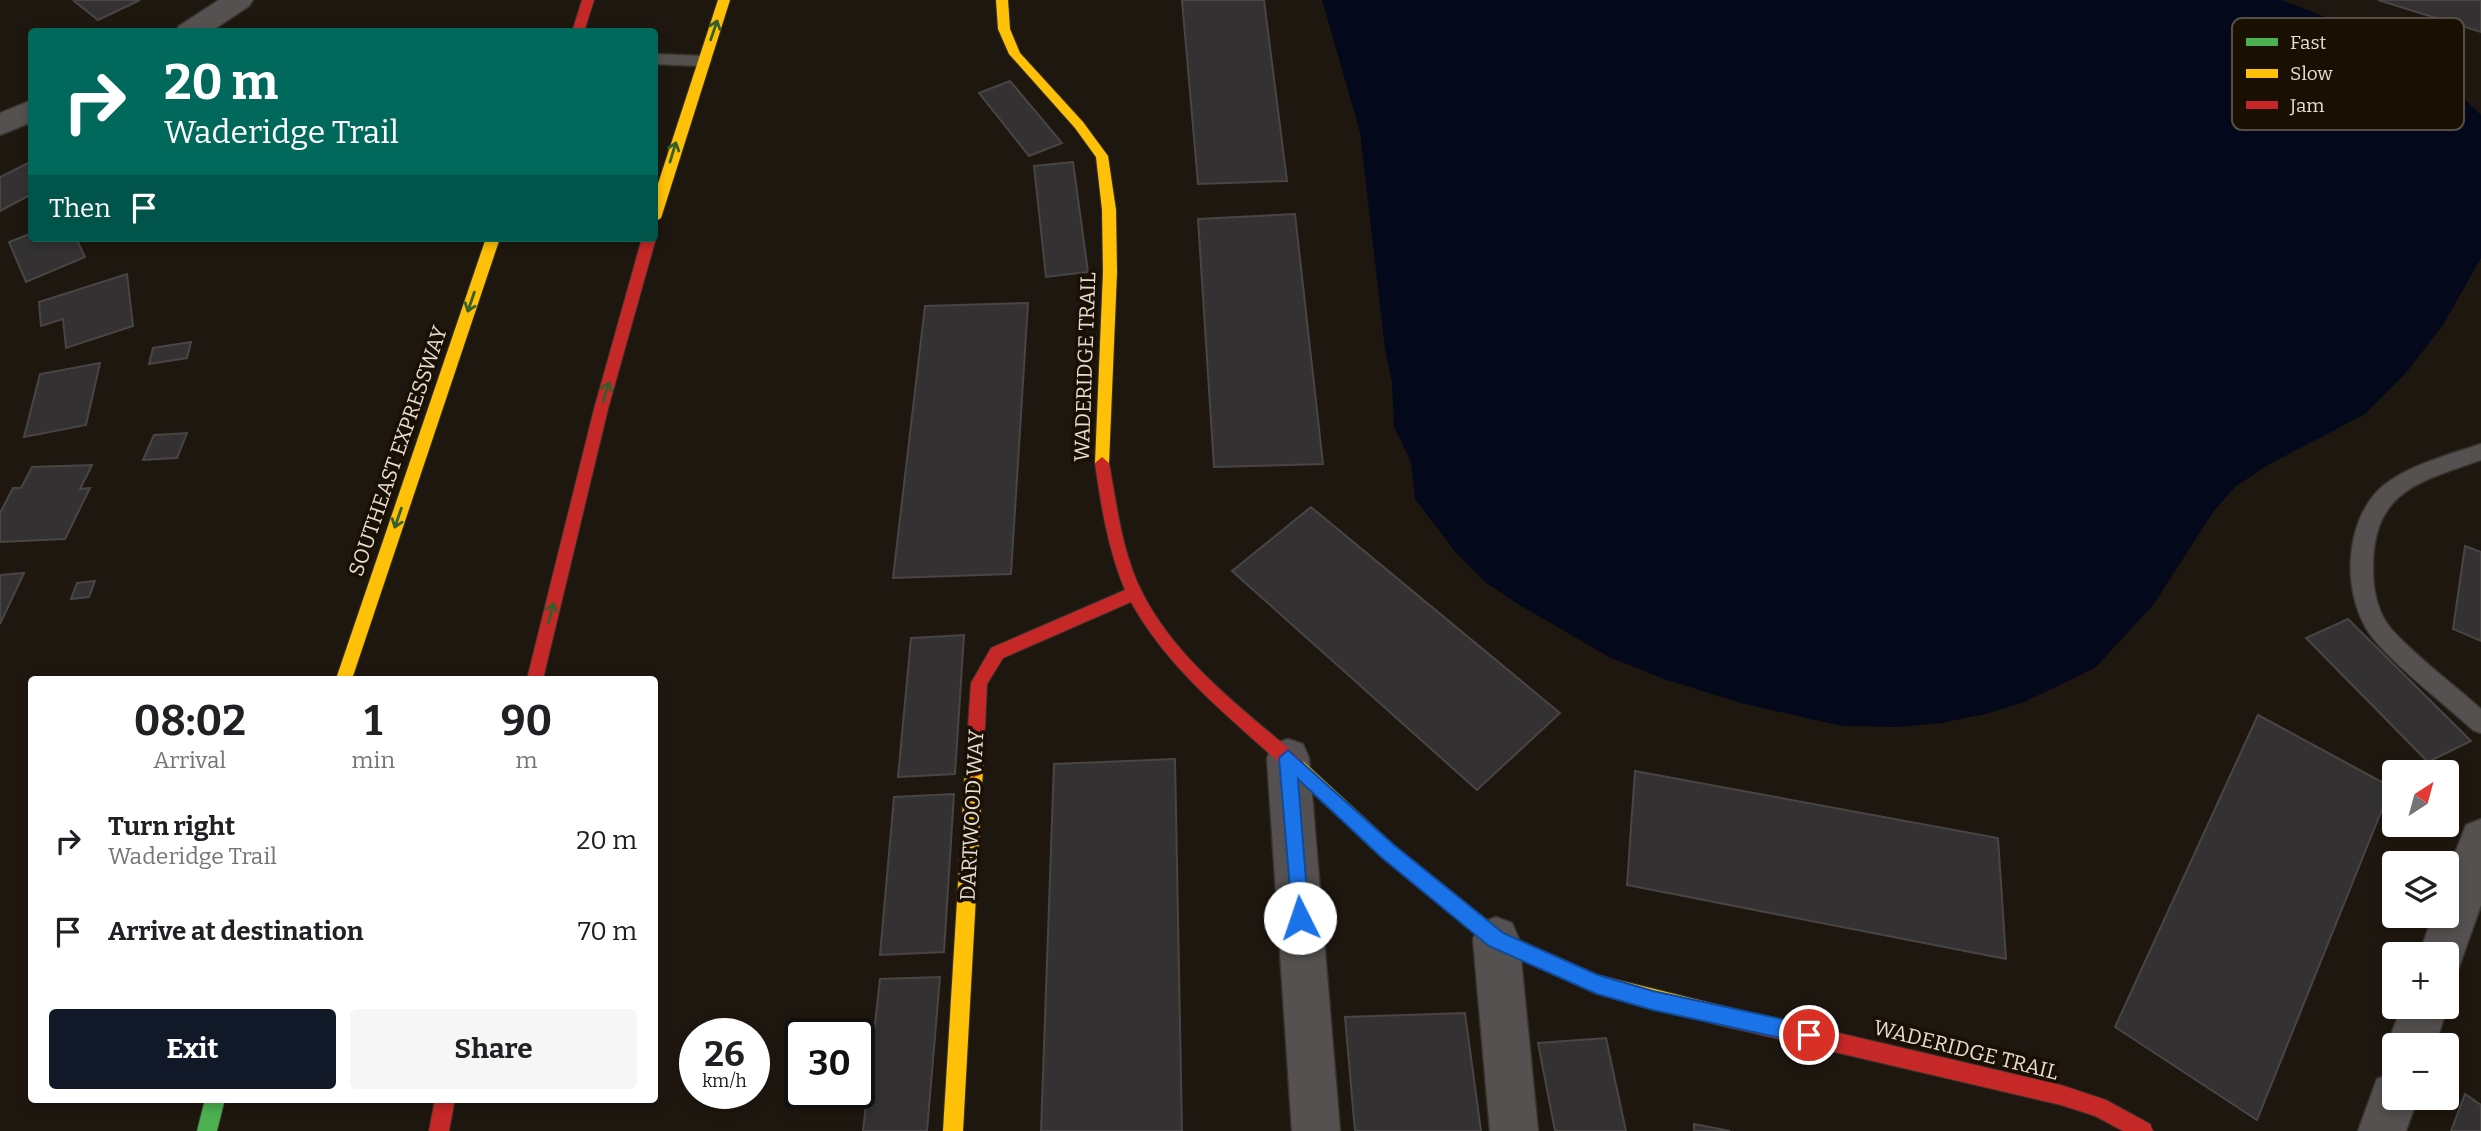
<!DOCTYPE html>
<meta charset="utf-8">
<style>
:root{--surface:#fff;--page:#f6f6f6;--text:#202124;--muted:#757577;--accent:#111827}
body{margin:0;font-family:Bitter,serif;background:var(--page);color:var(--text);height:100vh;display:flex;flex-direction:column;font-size:26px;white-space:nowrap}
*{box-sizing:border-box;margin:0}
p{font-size:23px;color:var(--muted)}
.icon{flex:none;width:38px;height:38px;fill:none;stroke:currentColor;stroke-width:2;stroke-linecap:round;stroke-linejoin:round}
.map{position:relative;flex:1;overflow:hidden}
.drawer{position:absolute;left:28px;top:676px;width:630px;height:427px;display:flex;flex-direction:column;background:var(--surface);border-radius:7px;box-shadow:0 4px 10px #0003}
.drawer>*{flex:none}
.hud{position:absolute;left:28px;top:28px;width:630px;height:214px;border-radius:7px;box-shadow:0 4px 10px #0003;background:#00695c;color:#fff;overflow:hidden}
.needle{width:46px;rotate:36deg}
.tools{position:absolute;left:2382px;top:760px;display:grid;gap:14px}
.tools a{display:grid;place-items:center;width:77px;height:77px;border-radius:7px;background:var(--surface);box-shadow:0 4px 10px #0003;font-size:35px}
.speed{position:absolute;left:679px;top:1018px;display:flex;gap:14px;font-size:35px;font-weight:700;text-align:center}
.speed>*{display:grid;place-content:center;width:91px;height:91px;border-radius:50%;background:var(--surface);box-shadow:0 4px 10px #0003;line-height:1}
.speed small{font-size:18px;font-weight:400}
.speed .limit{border:4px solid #111;border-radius:10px;background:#fff;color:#111}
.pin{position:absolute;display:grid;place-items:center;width:60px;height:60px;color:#fff;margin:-30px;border:4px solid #fff;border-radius:50%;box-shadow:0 2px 7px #0007}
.me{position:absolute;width:77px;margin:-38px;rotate:356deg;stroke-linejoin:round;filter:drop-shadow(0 0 5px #0008)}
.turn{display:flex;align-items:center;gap:24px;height:147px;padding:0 21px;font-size:32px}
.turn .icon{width:91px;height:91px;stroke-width:2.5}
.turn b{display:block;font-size:49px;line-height:60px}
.then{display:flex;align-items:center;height:66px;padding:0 21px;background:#0003;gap:14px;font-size:26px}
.eta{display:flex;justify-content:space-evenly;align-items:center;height:119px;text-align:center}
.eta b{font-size:42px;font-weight:700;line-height:49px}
.action{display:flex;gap:14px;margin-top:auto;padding:14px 21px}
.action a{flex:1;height:80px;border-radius:7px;background:var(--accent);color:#fff;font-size:28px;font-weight:700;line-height:80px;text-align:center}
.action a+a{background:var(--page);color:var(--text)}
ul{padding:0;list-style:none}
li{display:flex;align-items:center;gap:21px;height:91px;padding:0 21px}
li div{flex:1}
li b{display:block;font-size:26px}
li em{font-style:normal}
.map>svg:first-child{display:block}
</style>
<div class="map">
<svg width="2481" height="1131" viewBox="0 0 2481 1131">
<rect width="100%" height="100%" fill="#1e170f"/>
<path fill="#03081a" d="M1322,0H2281C2353,26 2426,60 2481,115V258L2443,325L2405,374L2365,414L2268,465L2235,487L2213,512L2154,604L2095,668L2024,702L1986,714L1941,723L1897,727L1842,726L1741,703L1664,679L1609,657L1518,604L1485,582L1457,554L1415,499L1411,462L1394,427L1392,382L1385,349L1360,132Z"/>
<g fill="#343132" stroke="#484544" stroke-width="2">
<path d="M140,0L98,20L74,1L76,0Z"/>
<path d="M1182,0H1264L1287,181L1198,184Z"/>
<path d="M2378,0H2481V32Z"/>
<path d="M1010,81L1062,143L1029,156L979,93Z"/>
<path d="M32,161V194L0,211V177Z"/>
<path d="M1073,162L1088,272L1046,277L1034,166Z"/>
<path d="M1295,214L1323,464L1214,467L1198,219Z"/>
<path d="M32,233V238H76L85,257L26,282L9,242Z"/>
<path d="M127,274L133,326L66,348L63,319L41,326L39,302Z"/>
<path d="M1028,303L1011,574L893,578L925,306Z"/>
<path d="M191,342L187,358L149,364L153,348Z"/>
<path d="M100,363L86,425L24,437L40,374Z"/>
<path d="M187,433L177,458L143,460L154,435Z"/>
<path d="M92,465L80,489L90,488L65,539L0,542V513L13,488H21L32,467Z"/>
<path d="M1311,507L1560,713L1477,790L1232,571Z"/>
<path d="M2465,546L2481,552V641L2453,629Z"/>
<path d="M24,573L0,624V575Z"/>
<path d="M95,581L89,597L71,599L77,583Z"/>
<path d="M2348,619L2471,741L2428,762L2306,638Z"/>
<path d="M964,635L955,774L898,777L911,638Z"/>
<path d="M2258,715L2391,787L2257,1120L2115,1027Z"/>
<path d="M1175,759L1182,1131H1041L1054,764Z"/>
<path d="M1635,771L1998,838L2006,959L1627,885Z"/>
<path d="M954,794L944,952L880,955L894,797Z"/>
<path d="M940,977L927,1131H863L880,979Z"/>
<path d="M1465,1013L1481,1131H1355L1345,1017Z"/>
<path d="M1606,1038L1626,1131H1555L1538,1043Z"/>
<path d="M2465,1094L2481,1105V1131H2451Z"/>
<path d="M1694,1124L1730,1131H1694Z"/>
</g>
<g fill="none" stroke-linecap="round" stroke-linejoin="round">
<g stroke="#38332c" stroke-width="3">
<g id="lane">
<path d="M654,54L703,56L711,61L703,66L654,64Z"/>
<path d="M2481,444V460C2417,482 2372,492 2373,570C2373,591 2378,614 2392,630C2419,659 2452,683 2481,709V733L2473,730C2442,702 2406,675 2377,643C2339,602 2341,512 2391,480C2417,463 2451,454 2481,444Z"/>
</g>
</g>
<g stroke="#38332c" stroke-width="3">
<g id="street">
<path d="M219,0H253L249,6L210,32H175L179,26Z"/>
<path d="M32,100V122L0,135V113Z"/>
<path d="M1288,739L1303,744L1309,758L1340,1131H1292L1267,758L1273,744Z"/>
<path d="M2481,819V905L2458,970L2446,975V954H2419L2433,915H2446V876L2466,825Z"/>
<path d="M1496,917L1512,923L1519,939L1538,1131H1490L1473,939L1480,923Z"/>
<path d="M2446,1002L2448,1006L2435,1045H2394V1061L2387,1045L2402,1006H2446Z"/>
<path d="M2394,1072V1097H2418L2406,1131H2358L2377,1079Z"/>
</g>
</g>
<g stroke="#38332c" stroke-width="2">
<path id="fast" d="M205,1099H225L217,1131H197Z"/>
</g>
<g stroke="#38332c" stroke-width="2">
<g id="slow">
<path d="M718,0H730L661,218L654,222V196Z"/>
<path d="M996,0H1008L1010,29L1020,53L1083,122L1108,156L1116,210L1117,272L1109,463L1102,469L1095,463L1103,272L1102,210L1096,157L1075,128L1009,54L998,29Z"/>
<path d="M486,238H500L352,679H336Z"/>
<path d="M1297,759L1303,761L1394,845L1503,933L1598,975L1723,1006L1730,1009L1733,1016L1730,1023L1723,1026L1597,993L1489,945L1382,857L1291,773L1288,767L1291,761Z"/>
<path d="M974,761L980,763L983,769L963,1131H943L965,769L968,763Z"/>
</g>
</g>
<g stroke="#38332c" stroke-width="2">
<g id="jam">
<path d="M582,0H594L584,32H572Z"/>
<path d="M654,236L656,238L608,409L543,679H527L594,409L642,238Z"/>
<path d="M1102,457L1109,463C1117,506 1122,553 1142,592C1177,662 1246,711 1303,761L1306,767L1303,773L1297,775L1291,773C1233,720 1169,671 1131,602L1003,658L987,684L983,769L980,775L974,777L968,775L965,769L971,683L991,648L1125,590C1108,549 1101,506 1095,463Z"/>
<path d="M1723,1006L2061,1085L2106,1100L2150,1124L2153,1131H2123L2095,1116L2061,1105L1723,1026L1716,1023L1713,1016L1716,1009Z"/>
<path d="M435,1099H455L449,1131H429Z"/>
</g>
</g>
<use href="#lane" fill="#545150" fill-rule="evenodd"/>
<use href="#street" fill="#545150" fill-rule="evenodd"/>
<use href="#fast" fill="#4caf50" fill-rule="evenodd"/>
<use href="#slow" fill="#ffc107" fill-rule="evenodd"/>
<use href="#jam" fill="#c62828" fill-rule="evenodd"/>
</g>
<defs><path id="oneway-shaft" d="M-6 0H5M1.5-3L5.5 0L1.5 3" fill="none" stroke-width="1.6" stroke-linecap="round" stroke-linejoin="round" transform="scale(1.75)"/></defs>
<g stroke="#335f2a">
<use href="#oneway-shaft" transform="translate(714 30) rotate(-71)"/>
<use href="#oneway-shaft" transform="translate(673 152) rotate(-73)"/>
<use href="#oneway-shaft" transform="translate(471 302) rotate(109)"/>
<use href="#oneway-shaft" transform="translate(606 392) rotate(-74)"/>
<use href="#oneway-shaft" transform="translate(398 518) rotate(109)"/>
<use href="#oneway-shaft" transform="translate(551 613) rotate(-76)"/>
</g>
<path fill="#1a73e8" stroke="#114b97" stroke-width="2" d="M1288,750L1394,845L1503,933L1598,975L1653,991L1809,1025L1816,1028L1819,1035L1816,1041L1809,1044L1653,1010L1597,994L1489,946L1381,857L1298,779L1309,918L1306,925L1300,927L1293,925L1279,758Z"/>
<g text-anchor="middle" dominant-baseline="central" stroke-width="7" stroke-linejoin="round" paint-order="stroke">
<g font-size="21" fill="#e6ddd4" stroke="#1a0f03">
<text transform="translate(1085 367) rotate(-88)">WADERIDGE TRAIL</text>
<text transform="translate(398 451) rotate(-71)">SOUTHEAST EXPRESSWAY</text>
<text transform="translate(972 815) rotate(-87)">DARTWOOD WAY</text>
<text transform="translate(1966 1050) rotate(14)">WADERIDGE TRAIL</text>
</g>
</g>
<rect x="2232" y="18" width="232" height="112" rx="10" fill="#1a0f03" stroke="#574d42" stroke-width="2"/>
<rect x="2246" y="38" width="32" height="8" fill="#4caf50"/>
<rect x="2246" y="69" width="32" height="9" fill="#ffc107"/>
<rect x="2246" y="101" width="32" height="8" fill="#c62828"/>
<g font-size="19" fill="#e6ddd4">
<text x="2290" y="49">Fast</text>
<text x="2290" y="80">Slow</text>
<text x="2290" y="112">Jam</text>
</g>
</svg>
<div class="tools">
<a><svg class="needle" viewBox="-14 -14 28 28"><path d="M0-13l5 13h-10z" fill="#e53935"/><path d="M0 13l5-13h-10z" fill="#757577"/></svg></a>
<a><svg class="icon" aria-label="layers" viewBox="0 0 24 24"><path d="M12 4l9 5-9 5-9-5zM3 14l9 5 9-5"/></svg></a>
<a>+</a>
<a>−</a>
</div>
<div class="speed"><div>26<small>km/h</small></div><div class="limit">30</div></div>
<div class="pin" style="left:1809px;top:1035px;background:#d93025"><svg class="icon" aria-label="arrive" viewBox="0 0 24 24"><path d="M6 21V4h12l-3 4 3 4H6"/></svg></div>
<svg class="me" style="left:1300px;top:918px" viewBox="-20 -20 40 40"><circle r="19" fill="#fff"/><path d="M0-13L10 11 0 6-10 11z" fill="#1a73e8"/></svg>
<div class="hud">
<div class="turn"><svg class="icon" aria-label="right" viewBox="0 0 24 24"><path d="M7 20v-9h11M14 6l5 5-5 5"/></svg><div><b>20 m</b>Waderidge Trail</div></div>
<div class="then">Then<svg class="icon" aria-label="arrive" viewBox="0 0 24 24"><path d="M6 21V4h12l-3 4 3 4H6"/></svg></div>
</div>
<section class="drawer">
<div class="eta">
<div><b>08:02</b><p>Arrival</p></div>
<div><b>1</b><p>min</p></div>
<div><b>90</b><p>m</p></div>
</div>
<ul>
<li><svg class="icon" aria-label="right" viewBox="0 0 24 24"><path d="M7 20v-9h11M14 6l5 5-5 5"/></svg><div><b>Turn right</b><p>Waderidge Trail</p></div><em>20 m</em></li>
<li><svg class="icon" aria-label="arrive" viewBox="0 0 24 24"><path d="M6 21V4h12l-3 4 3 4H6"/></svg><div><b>Arrive at destination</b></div><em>70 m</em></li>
</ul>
<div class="action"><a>Exit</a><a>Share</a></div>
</section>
</div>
